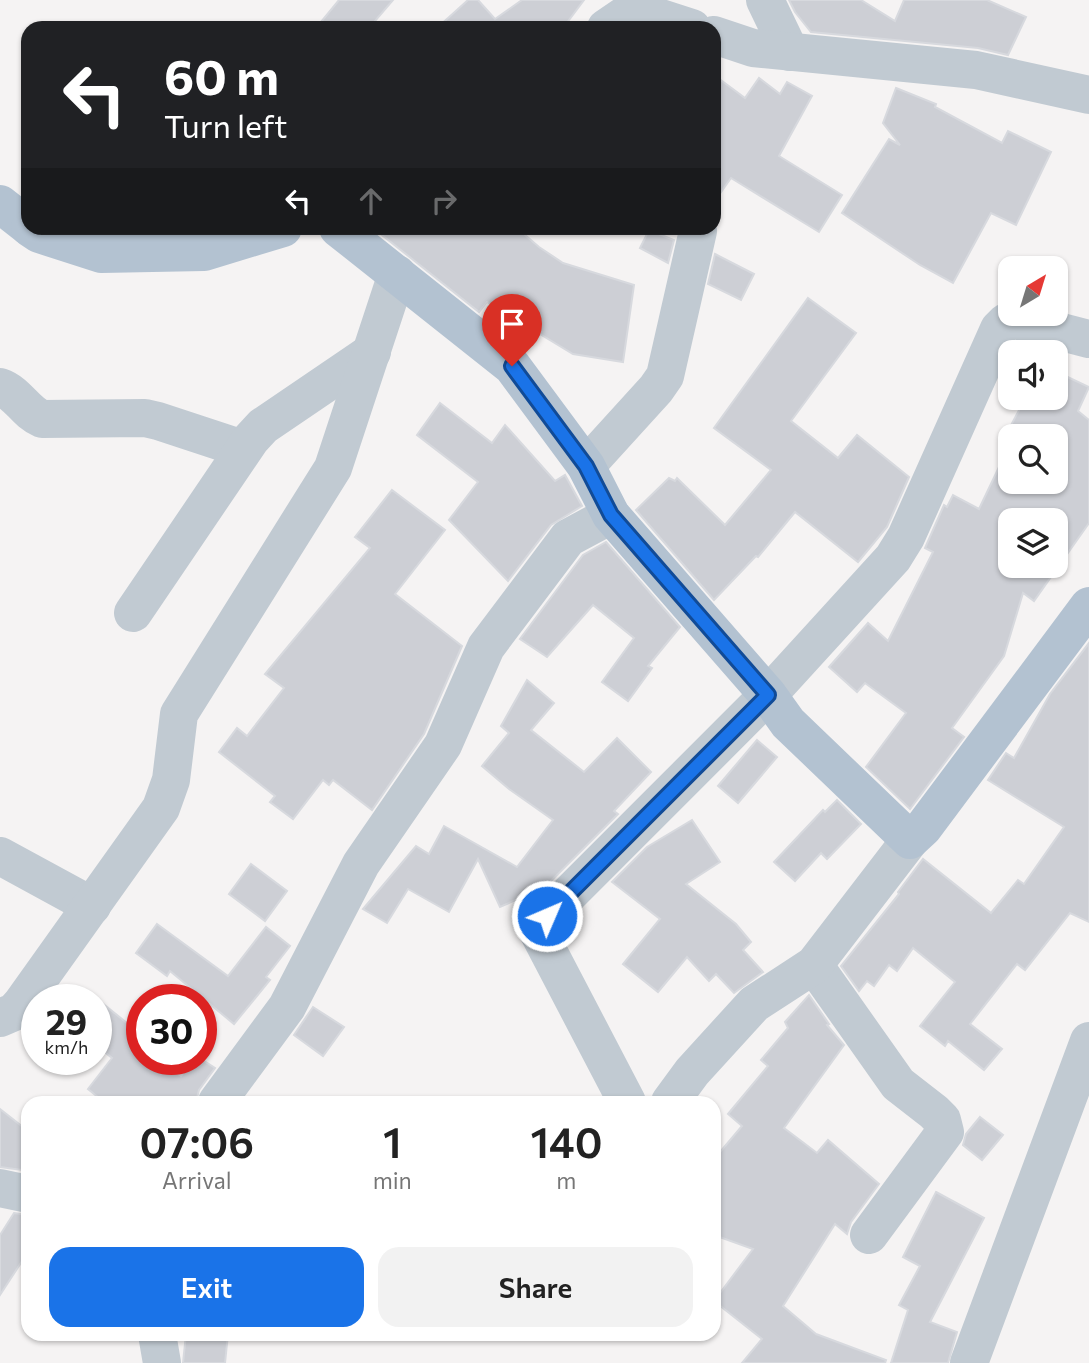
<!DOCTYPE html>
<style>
:root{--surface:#fff;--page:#f2f2f2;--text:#222;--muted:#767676;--accent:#1a73e8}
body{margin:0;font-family:Commissioner,sans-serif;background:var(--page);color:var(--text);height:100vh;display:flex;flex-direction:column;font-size:26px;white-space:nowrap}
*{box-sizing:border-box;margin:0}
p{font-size:23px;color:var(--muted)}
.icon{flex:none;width:38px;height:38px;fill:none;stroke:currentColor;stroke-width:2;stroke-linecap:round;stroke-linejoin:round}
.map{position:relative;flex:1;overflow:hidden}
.panel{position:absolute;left:21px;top:1096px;width:700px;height:245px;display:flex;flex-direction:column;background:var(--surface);border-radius:21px;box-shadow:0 2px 5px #0004}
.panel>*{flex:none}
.guide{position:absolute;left:21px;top:21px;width:700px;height:214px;border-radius:21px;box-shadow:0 2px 5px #0004;background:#202124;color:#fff;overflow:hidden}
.needle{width:46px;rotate:38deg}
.buttons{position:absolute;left:998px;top:256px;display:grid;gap:14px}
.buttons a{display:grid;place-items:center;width:70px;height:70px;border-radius:14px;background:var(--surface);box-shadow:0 2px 5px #0004;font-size:35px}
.speed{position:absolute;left:21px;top:984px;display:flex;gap:14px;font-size:35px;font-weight:700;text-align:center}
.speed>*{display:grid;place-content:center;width:91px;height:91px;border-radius:50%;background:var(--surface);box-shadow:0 2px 5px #0004;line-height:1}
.speed small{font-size:18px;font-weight:400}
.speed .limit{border:10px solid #d22;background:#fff;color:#111}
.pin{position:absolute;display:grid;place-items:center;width:60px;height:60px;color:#fff;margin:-72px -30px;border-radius:50% 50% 50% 0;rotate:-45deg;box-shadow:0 0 7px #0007}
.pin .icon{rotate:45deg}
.me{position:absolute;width:77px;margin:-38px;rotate:45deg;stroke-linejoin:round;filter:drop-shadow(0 0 5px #0008)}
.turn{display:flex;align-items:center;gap:24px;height:147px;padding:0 28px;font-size:32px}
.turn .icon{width:91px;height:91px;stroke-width:2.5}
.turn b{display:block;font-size:49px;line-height:60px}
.lanes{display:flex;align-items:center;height:66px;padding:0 28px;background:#0003;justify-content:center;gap:35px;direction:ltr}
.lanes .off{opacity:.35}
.eta{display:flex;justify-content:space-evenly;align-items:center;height:119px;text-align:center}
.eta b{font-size:42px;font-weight:600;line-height:49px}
.action{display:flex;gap:14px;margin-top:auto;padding:14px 28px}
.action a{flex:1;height:80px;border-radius:21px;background:var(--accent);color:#fff;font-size:28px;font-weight:600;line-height:80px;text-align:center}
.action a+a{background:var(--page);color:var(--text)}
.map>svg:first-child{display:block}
</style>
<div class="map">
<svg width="1089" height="1363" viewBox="0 0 1089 1363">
<rect width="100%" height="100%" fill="#f5f3f3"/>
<g fill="#cdcfd5" stroke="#d7d9de" stroke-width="2" fill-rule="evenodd">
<path d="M339,0H393L369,28H316Z"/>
<path d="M468,0H478L495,19L522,0H584L563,28H437Z"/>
<path d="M789,0H861L895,21L904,0H987L1026,17L1008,55L978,48L811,32L795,12Z"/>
<path d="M714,75L745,98L759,78L780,94L787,82L812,96L779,156L842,195L819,232L731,178L714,202Z"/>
<path d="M896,88L936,104L935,107L1002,143L1008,131L1051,152L1016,225L991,213L953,283L920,265L842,213L889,139L900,145L883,123Z"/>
<path d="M373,228H517L539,247L563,263L634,285L623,362L573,354L487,302L479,312Z"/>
<path d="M649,230L674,240L668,263L640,248Z"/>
<path d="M715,254L754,274L741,300L708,284Z"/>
<path d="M808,298L856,333L791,421L838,458L857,435L909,477L887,527L858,562L795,512L758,557L756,556L714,600L636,510L669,478L675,481L677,478L725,525L771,470L714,428Z"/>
<path d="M1055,371L1089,387L1078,411L1089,420V523L1034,601L1023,593L1004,656L952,728L964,737L910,809L866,767L906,713L865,683L857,692L829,667L868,623L888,641L933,552L925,548L944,505L947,507L953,495L979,509L1010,444V481H1055V436H1014L1016,430L1010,427L1026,397H1055ZM1010,520H1055V565H1010Z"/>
<path d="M440,403L492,443L505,425L555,481L565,475L582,506L551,525L508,581L449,520L478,482L417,435Z"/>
<path d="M392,490L445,530L395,594L462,646L424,734L372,810L333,780L329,785L323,780L293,819L270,802L275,796L219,752L237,728L247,736L284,688L265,674L370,548L355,537Z"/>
<path d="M606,542L680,627L648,666L652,668L628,701L602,682L634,638L593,605L547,657L520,639L583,555Z"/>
<path d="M1089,643V922L1070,913L1025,970L1017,964L970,1024L1002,1049L984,1070L948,1041L945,1046L920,1026L955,982L913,948L897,971L889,965L874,986L867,981L859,991L841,966L899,894L898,892L923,859L991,913L1018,880L1024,884L1064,827L988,780L1006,753L1014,758L1050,694Z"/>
<path d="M527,680L554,703L531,730L584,772L617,738L651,772L614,811L618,814L545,887L500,907L478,859L449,912L408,889L387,923L363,909L416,846L429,854L444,826L517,867L553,820L509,789L482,766L509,733L501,726Z"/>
<path d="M757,740L777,757L738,803L718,786Z"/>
<path d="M837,800L861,824L827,859L821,853L795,881L774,862L823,810L825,812Z"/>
<path d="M692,820L720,862L686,884L736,924L751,942L743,950L763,972L734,993L716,974L709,981L687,957L658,992L623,964L660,919L612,882L647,847Z"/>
<path d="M251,864L287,891L265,921L229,894Z"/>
<path d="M157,924L228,976L266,927L290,946L266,977L270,980L234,1024L170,971L167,976L136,953Z"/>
<path d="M809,995L829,1024L827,1025L844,1045L784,1128L817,1153L828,1140L879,1184L851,1222L847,1234L835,1224L783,1306L816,1334L886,1360L885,1363H742L762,1339L714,1301L753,1249L714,1235V1159L742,1126L728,1114L768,1066L761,1060L788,1028L785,1022Z"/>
<path d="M96,998L133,1028L128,1034L142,1045V1059H159L181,1076L193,1059H201L215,1068L199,1090L196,1102H104L88,1089L112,1058L96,1045Z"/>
<path d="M313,1007L344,1027L323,1056L294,1035Z"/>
<path d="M0,1109L28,1131V1163L22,1170L0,1167Z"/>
<path d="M980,1117L1003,1135L982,1160L963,1145L966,1134Z"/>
<path d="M936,1192L984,1218L930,1322L957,1332L948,1363H891L908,1310L899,1305L920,1266L903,1257Z"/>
<path d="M14,1213L28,1215V1252L0,1295V1235Z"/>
<path d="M186,1334H228L225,1363H183Z"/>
</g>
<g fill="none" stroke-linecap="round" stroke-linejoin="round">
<g stroke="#c1cad2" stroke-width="38">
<path d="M765,0L790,52"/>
<path d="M606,28L625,15L642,12L692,28"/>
<path d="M714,35L753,48L976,70L1089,95"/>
<path d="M0,387C18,393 25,412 42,419L145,418L158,421L243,449"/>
<path d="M586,466L656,389L665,376L698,231"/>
<path d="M133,613L251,439L263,426L372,352"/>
<path d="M0,856L92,906"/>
<path d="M814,965L898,1084L934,1112L942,1120L945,1132L869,1235"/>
<path d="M0,1018L14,1012L22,1003L161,808L171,780L179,714L333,468L397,274"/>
<path d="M217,1102L287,1007L361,864L443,745L486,647L568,538L611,515"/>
<path d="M627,1102L534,924L547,916L768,695L893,558L906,537L999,329L1006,322L1015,320L1089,339"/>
<path d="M670,1102L692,1072L754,1004L814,965L910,840"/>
<path d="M0,1188L28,1194"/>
<path d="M157,1334L162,1363"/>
<path d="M969,1363L1089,1041"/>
</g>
<g stroke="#b3c2d1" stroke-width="38">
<path d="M0,204L28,226"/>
<path d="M30,228L39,234L101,254L204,252L283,228"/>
<path d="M338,228L512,366L586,466L611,515L768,695L788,723L910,840L923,828L1089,606"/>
</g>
</g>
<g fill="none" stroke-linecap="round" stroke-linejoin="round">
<g stroke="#114b97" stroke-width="18">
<path id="route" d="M512,366L586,466L611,515L768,695L547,916"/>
</g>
<use href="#route" stroke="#1a73e8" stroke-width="12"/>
</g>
</svg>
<div class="buttons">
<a><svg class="needle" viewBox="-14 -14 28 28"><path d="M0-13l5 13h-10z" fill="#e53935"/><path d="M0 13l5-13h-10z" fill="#767676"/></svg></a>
<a><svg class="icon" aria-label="sound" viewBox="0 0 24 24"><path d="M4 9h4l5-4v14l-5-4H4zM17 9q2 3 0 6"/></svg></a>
<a><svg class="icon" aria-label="search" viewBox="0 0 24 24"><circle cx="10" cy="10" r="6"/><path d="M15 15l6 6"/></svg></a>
<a><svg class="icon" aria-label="layers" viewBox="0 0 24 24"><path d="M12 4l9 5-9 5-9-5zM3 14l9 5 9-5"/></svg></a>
</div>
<div class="speed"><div>29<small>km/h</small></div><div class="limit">30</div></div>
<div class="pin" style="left:512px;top:366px;background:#d93025"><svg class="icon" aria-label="arrive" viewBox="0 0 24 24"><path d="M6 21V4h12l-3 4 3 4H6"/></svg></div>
<svg class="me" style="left:547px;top:916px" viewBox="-20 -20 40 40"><circle r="17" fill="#1a73e8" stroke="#fff" stroke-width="3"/><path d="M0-11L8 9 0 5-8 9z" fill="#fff"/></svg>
<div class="guide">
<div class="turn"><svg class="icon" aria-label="left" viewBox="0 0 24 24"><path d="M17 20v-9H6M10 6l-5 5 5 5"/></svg><div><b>60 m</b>Turn left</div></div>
<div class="lanes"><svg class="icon" aria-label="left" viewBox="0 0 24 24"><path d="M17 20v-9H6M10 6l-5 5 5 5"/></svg><svg class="icon off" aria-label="ahead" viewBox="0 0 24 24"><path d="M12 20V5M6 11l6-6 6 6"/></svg><svg class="icon off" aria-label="right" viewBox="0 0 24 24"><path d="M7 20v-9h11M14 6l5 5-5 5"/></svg></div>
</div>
<section class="panel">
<div class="eta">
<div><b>07:06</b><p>Arrival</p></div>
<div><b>1</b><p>min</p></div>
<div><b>140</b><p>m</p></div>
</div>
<div class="action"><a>Exit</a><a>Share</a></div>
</section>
</div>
